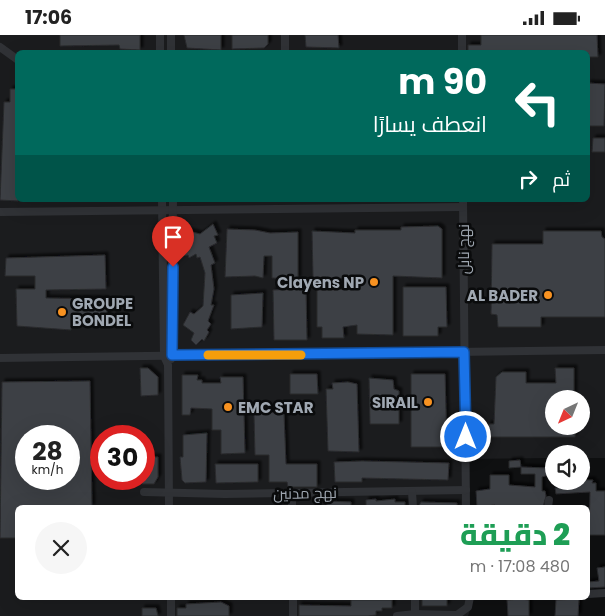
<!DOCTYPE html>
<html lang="ar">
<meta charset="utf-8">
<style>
:root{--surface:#fff;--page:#f6f6f6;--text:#222;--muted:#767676}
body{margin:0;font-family:Poppins,Cairo,sans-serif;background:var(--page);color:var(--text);direction:rtl;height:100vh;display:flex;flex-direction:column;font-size:19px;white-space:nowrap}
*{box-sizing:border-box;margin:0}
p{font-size:16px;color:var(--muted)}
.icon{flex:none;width:28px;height:28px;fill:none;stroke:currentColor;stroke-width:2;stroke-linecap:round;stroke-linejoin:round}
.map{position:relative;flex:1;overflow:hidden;direction:ltr}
.panel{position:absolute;left:15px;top:470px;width:575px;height:95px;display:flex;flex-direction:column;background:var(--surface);border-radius:8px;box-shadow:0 5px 20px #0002;direction:rtl}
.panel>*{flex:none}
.top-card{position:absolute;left:15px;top:15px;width:575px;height:152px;border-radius:8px;box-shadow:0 5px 20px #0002;direction:rtl;background:#00695c;color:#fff;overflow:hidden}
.needle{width:32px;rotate:223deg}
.buttons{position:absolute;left:545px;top:355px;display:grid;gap:10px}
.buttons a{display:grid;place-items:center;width:45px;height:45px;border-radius:50%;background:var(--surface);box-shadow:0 5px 20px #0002;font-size:25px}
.speed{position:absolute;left:15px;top:390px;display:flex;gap:10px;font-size:25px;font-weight:700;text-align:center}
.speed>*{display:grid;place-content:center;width:65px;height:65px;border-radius:50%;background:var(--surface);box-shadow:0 5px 20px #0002;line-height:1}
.speed small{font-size:12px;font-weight:400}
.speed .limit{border:8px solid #d22;background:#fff;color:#111}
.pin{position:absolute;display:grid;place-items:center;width:42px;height:42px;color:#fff;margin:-51px -21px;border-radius:50% 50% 50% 0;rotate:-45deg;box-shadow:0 0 5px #0007}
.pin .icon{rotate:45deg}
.me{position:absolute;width:55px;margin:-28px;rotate:0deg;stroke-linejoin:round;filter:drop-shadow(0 0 4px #0008)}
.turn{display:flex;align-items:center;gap:18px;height:105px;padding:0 20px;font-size:22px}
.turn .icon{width:65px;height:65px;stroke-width:2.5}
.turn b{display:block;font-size:35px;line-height:42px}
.then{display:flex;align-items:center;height:48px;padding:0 20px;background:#0003;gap:10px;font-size:19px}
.round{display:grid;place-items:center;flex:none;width:52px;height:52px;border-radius:26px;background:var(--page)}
.headline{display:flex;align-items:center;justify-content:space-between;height:85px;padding:0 20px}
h1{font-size:30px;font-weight:800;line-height:38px;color:#1e9e55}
.status{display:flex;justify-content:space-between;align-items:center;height:35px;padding:0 25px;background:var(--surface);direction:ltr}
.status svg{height:14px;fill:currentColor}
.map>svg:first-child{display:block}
</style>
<div class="status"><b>17:06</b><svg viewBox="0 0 49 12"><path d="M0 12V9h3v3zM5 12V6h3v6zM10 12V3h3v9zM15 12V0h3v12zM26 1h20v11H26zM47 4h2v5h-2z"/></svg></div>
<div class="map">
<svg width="605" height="581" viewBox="0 0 605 581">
<defs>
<filter id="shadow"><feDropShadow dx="3" dy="-3" stdDeviation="1" flood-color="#0009"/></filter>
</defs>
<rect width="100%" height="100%" fill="#0f1011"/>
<path fill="#1b1c1e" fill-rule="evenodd" d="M0,0H605V423H581V419H554V423L464,424L465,472H18V562L474,563L468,581H0ZM18,18H588V165H18ZM554,364H581V391H554ZM26,401H69V444H26ZM101,401H144V444H101Z"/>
<g fill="#3e4044" stroke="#292a2d" fill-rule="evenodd" filter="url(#shadow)">
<path d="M60,0H140V15L120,14L119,10L60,11Z"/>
<path d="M184,0H221V15L187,13Z"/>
<path d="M232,0H268V9L264,13L232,14Z"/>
<path d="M305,0H338L339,13L306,12Z"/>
<path d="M481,0H597L598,22H588V18H468V10H481Z"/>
<path d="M588,48L605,49L604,91H588Z"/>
<path d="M10,54H18V166L0,165L4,67H10Z"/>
<path d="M593,103H605V117H592Z"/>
<path d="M213,189L218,200L214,201L217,208L209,212L215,228L211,230L214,254L211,270H214L208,286L211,289L207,295L209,297L204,306L202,304L196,310L191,305L194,298L183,290L190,277L194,279L203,271L205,238L200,222L197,223L196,219L189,223L188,220L182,221V199L188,196L200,199Z"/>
<path d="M438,191L442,194V243L393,241V300L357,299V290L343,292L344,303H322V292H317V255L356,254V244L313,242L312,196L355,198V195H401V192Z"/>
<path d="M227,194L255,195L270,198L298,197V244L272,243V221H264L263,243L255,241L225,242Z"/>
<path d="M543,196H601L602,202L605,204V282H541V292H498L497,280L491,279L492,209H543Z"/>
<path d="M105,220L106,254L46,255V263L106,264L108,291H71V295L17,291L16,254H35V241H5L6,223Z"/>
<path d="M403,252H446L447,292H438V301H403Z"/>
<path d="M306,254L307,305H274L273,255Z"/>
<path d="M263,258L262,292L231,294V260Z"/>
<path d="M140,333H148L158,342V360L141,361Z"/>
<path d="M555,333H574V364H554V391H575V402H488V389H494L496,342L502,337H526V348H556Z"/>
<path d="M290,339H317L318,359H290Z"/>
<path d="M411,339H445L447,412H411Z"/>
<path d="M182,340H198L197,345H202V348H221L220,342H243L245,418L221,419V395H212V374L191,373L190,380H182Z"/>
<path d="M369,343L393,345L394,354L399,356V389H370Z"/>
<path d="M90,346L92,472H18V503H0L2,347ZM26,401H69V444H26Z"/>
<path d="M348,347L357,349L359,417L328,416L326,354H333L332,348Z"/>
<path d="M268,377L284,379L286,429H317V452H288L287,447H269V420H255L254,380Z"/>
<path d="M207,398L206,447L185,448L182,445L180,422H183V400Z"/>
<path d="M144,422H158V442L154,449H142Z"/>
<path d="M520,425L521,432L509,433V426Z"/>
<path d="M362,426L449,428L448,445L362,443V447H335L334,427Z"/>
<path d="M215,429H258V447L216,448Z"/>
<path d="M521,432L548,433V440L542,442V456H545L546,461L543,472H495V470L477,472L476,456L490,454V440H509V450L535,452V439H521Z"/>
<path d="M581,445H593L592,448H596V456H605V500H589L590,457L556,459L555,453H559L560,446Z"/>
<path d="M376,464V466L395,464V467H405V472H366V465Z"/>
<path d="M327,466L351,467V472H326Z"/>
<path d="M421,467L457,468V472H418Z"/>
<path d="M605,532V552L588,553V547L599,546L597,533Z"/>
<rect x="422" y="562" width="25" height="9"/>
<path d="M521,564L529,565V581H508L507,565Z"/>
<path d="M579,564L578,581H555L556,565Z"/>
<path d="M351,565H392V573H382V576H376V580L368,581H299V570L351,571Z"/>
<path d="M221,567L229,571V581H177V573H186V569Z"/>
<path d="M142,573H156L158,581H142Z"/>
</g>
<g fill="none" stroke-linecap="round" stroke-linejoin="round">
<g stroke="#303236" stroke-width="8">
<path d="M160,0V18"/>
<path d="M171,0V18"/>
<path d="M285,0V18"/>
<path d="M462,0V18"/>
<path d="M0,12L18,25"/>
<path d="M162,165L164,321L168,330L169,472"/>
<path d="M463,165L466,472"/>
<path d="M0,177L463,172"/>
<path d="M0,323L605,315"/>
<path d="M171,324L173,165"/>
<path d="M144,457L225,459L466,455"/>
<path d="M412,457L413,472"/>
<path d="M292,472V459"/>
<path d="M548,472L549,465"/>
<path d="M588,559L605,558"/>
<path d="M171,562V581"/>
<path d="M415,562V579"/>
<path d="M293,581V562"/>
<path d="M397,581L415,579L457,580L468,572L470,562"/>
</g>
</g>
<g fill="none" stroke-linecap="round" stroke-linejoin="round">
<g stroke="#114b97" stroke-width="12">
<path id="route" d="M173,232L172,320L464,317L466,402"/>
</g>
<use href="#route" stroke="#1a73e8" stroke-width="9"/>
<path stroke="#f59e0b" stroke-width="9" d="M208,320H301"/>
</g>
<g fill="#f89221" stroke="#0a0b0c" stroke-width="2">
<circle cx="374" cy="247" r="5"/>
<circle cx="548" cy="260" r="5"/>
<circle cx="62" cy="277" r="5"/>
<circle cx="428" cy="367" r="5"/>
<circle cx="228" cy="372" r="5"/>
</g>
<g text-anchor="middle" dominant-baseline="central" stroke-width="5" stroke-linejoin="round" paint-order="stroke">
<g font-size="15" fill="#a0a8b2" stroke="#0a0b0c">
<text transform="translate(463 214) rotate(-90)">نهج نابل</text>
<text transform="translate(305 458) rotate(-1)">نهج مدنين</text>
</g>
<g font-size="15" font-weight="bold" fill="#a0a8b2" stroke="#0a0b0c" text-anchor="end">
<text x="364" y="247">Clayens NP</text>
<text x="538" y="260">AL BADER</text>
<text x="72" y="268" text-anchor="start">GROUPE<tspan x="72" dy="17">BONDEL</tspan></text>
<text x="418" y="367">SIRAIL</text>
<text x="238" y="372" text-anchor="start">EMC STAR</text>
</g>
</g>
</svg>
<div class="buttons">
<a><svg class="needle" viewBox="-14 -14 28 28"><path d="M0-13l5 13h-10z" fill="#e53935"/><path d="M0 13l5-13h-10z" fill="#767676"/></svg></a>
<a><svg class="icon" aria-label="sound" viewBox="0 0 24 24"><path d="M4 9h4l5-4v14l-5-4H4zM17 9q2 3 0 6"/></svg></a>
</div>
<div class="speed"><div>28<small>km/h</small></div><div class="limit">30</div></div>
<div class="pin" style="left:173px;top:232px;background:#d93025"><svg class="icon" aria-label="arrive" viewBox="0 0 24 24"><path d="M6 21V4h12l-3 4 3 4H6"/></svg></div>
<svg class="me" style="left:466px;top:402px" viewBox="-20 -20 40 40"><circle r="17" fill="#1a73e8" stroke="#fff" stroke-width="3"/><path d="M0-11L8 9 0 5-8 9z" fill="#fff"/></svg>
<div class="top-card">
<div class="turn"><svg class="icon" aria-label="left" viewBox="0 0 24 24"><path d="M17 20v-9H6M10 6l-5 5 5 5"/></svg><div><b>90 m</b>انعطف يسارًا</div></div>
<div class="then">ثم<svg class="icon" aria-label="right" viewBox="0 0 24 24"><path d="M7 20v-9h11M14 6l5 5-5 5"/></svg></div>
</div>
<section class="panel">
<div class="headline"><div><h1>2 دقيقة</h1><p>480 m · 17:08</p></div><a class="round"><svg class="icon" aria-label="close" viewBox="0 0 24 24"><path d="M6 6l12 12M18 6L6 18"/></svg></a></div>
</section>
</div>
